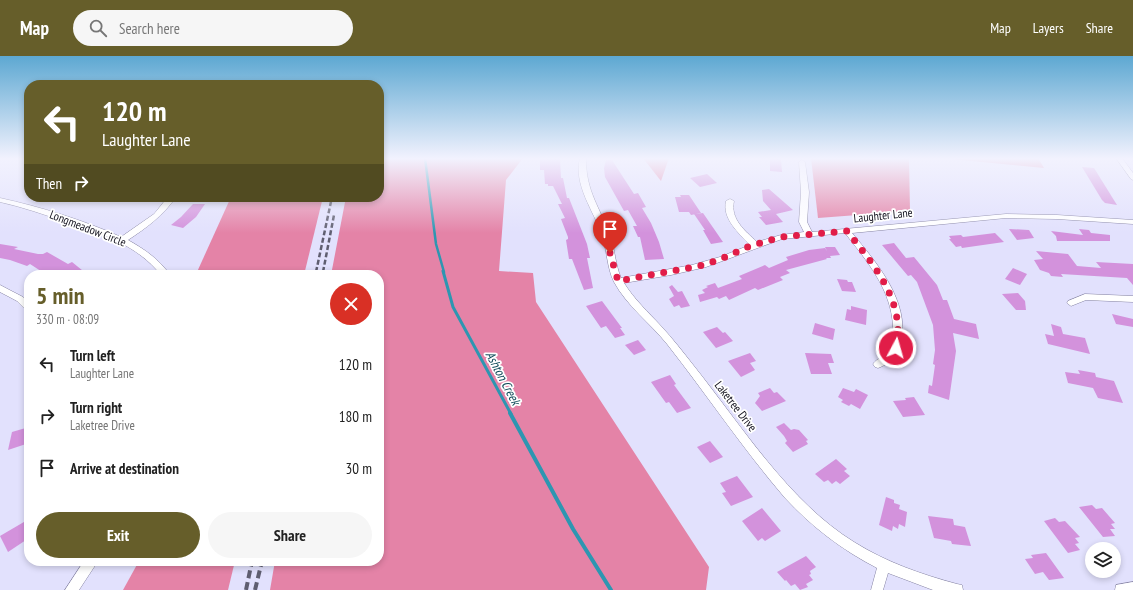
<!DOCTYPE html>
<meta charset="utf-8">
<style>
:root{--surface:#fff;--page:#f6f6f6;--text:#222;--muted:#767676;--accent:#665e2a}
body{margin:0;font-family:"PT Sans Narrow",sans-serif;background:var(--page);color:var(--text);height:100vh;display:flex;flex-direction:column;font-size:15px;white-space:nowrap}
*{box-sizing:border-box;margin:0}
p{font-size:13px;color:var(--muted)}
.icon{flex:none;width:22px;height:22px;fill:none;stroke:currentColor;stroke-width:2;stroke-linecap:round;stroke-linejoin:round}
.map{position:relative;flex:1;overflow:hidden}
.drawer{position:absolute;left:24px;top:214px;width:360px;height:296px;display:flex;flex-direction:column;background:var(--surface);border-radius:16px;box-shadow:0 2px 6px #0003}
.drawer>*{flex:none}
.guide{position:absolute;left:24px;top:24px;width:360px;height:122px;border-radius:16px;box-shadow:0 2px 6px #0003;background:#665e2a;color:#fff;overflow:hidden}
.fabs{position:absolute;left:1085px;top:486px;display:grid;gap:8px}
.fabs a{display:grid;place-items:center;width:36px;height:36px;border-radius:50%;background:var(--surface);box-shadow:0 2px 6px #0003;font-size:20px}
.pin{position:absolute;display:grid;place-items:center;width:34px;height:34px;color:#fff;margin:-41px -17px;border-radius:50% 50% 50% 0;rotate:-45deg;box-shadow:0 0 4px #0007}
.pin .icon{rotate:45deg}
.me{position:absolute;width:44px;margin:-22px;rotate:6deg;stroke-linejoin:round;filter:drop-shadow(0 0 3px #0008)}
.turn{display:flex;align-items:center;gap:14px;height:84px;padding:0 12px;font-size:18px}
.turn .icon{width:52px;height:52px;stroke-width:2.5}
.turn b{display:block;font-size:28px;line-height:34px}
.then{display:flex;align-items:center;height:38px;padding:0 12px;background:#0003;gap:8px;font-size:15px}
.round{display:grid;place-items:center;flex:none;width:42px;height:42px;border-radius:21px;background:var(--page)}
.headline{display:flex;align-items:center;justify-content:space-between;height:68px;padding:0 12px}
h1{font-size:24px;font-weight:600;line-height:30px;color:var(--accent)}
.button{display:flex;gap:8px;margin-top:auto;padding:8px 12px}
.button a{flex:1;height:46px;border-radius:24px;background:var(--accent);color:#fff;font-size:16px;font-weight:600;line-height:46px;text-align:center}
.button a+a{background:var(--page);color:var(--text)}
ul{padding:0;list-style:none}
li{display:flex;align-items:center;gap:12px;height:52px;padding:0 12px}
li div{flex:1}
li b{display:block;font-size:15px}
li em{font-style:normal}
header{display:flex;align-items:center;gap:24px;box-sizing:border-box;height:56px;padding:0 20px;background:var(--accent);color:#fff}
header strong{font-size:19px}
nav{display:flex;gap:22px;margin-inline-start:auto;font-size:14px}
.search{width:280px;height:36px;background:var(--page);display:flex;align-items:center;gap:10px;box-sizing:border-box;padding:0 14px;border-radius:22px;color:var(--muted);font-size:15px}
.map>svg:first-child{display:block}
</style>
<header>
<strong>Map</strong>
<div class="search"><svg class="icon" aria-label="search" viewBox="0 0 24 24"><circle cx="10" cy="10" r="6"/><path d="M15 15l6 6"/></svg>Search here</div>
<nav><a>Map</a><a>Layers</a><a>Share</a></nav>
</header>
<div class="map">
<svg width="1133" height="534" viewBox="0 0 1133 534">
<rect width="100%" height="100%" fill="#e2e1fd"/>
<g fill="#e483a7">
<path d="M379,102H523L506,124L499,215L533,217L536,246L709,511L706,534H270L275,505H379V219H331L346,141H379Z"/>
<path d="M643,102H669L661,125Z"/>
<path d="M811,102H909L910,155L818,162Z"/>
<path d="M941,102H1038L1044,112Z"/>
<path d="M231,141H323L304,219H198L197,216Z"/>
<path d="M139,505H235L228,534H123Z"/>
</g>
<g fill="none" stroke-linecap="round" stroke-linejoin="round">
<path stroke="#2d96b1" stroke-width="2.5" d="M425,102L436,188L444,216"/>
<path stroke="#2d96b1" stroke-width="3" d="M443,215L453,251L511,358"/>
<path stroke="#2d96b1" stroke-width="4" d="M510,357L573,473L611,534"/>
</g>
<g fill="#d392dc">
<path d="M540,102H560L561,122H563L567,142H569L587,188L590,202H587L593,232L584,234L572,203H569L566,184L568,183V181L561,163L565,162L558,148H562L553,130H548V128H545L544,114H540Z"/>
<path d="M770,102H781L782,116L770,115Z"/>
<path d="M606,104H612L634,138L638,137L646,151L642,152L651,167L659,186L664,203L645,204L640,181H638L633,170H637L628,154L624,155L605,121L604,112Z"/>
<path d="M1082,111L1094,112L1117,149L1105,147L1102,144Z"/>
<path d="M707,118L717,127L700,131L690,122Z"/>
<path d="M769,133L793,154L776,158L783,166L766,169L759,161H762L758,156L771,154L763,145L762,134Z"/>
<path d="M680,139H689L701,157L691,159L689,156H679L675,141H681Z"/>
<path d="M193,148H205L196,161L183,172L171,169L181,161Z"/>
<path d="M703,157L723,186L711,188L703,174H705L694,158Z"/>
<path d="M1009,173L1029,174L1034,182L1017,184Z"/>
<path d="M1079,173L1089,174L1091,177L1110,179V185H1057L1056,180L1051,175L1083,179Z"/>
<path d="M995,177L1004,186L962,192L961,190L956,191L949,183H951L949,180L961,179L963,181Z"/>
<path d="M894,187L906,202L914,201L937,229L943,244H947L954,263L976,268L979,283L953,277L956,295L949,344L928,337L929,329L932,330L935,309L933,308L935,294L933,269L917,226L911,219L908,220L882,189Z"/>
<path d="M0,188L18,191L14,193L38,198H43L47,196L68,208L72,206L88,219H47L30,208L27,210L10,204L0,202Z"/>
<path d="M825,191H835L840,199L830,200L831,202H826L827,203L786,214L790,217L780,221L783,224L758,234L755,232L729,244L726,240L719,243L717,241L700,246L698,239L705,237L702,234L708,231L706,230L715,227L718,232L742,223L739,220L765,209L769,212L788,204L786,201L809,194L825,192L827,195Z"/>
<path d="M1036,195L1068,198L1077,210L1101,212L1096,206L1133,208V229L1127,222L1061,218L1063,221L1051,220L1049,217L1040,214L1034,204L1043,203Z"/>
<path d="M1013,212L1027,218L1020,229L1005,223Z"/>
<path d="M837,223L847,224L848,226H852L856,236L842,235Z"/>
<path d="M672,229L678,236L682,235L690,250L681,252L679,249L674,251L669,243L674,240L669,231Z"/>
<path d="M1018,237L1025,245L1026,254H1016L1002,238Z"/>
<path d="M602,245L622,272H620L625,279L615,282L606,270L601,272L586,250Z"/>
<path d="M851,250L867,254L866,269L845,264L847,253L851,254Z"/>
<path d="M1112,258L1133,263V271L1116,268Z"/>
<path d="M815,267L835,273L833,284L812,278Z"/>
<path d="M1051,268L1061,271L1063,278L1085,282L1090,298L1048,288L1045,278L1054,280Z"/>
<path d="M717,271L723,277L725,276L733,285L716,292L703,276Z"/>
<path d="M638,284L646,294L634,299L625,289Z"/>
<path d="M750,297L756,305L750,307L755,314L741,321L728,305Z"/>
<path d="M805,297L831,298L834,307H828L832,318H811Z"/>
<path d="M1078,314L1095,317L1096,321L1114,325L1123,347L1098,342L1093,332L1068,327L1065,316L1080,318Z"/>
<path d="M670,319L676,328L674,329L691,352L677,357L669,346L666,347L651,326Z"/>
<path d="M770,332L774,337L777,336L786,345L762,355L755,347L760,340L758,337Z"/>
<path d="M843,332L854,336L856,333L868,339L860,353L851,348L849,350L841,346L843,344L838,341Z"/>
<path d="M914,341L925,359L903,361L893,345L906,344L905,342Z"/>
<path d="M784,367L791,374L794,373L799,374L808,384L806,385L808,388L793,396L785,387L787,385L784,380L776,371Z"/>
<path d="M29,371V387L8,394L12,376Z"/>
<path d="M710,385L723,401L710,407L697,391Z"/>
<path d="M836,403L847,413L844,415L850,420L840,428L836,425L832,428L828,424L824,426L815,418Z"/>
<path d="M737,420L753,441L731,450L722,437L726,436L720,427Z"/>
<path d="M886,441L894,444V447L900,449L899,453L907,456L905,471L899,468L898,473L893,470L892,475L879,469Z"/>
<path d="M1092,449L1096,453L1102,452L1115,467L1111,468L1115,473H1110L1115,480L1103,481L1079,451Z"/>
<path d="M762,452L781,475L765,485L762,482L758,485L742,465Z"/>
<path d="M928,460L953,463L954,469L965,471L971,490L952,488L951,485L934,482Z"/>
<path d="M1055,462L1059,466L1065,465L1080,481L1075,482L1079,487L1075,488L1080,494L1068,497L1044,465Z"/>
<path d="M29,463V482L8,496L0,480Z"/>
<path d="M1046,497L1064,522L1049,524L1043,516L1035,518L1025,503L1033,502L1031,499Z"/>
<path d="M806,500L816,511L810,515L811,518L809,519L813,524L806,528L808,531L800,534L795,528L791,530L786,524L785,525L777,516Z"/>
</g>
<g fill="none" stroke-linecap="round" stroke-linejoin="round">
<g stroke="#8482a2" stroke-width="1">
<g id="minor">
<path d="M580,102L586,103C586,136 600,151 610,180C615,193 615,208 621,222L692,209L720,201L750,189C739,177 722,163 726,145L730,143L734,145C730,163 745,175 757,186L781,179L804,176L799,166L801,136L799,106L802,104L805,106L809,136L807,166L812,176L1006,158L1057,159L1133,164V168L1057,163L1006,162L852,177C876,206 910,245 901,286C899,298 890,308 878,312L875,311L873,308C877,302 885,301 889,294C894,287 893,278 893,270C891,233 867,205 845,177L782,183L706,211L671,219L624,227C634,243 648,256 661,270C673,283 683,296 694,310C741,369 789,446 854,486C886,506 920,518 957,528L962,529L963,534H933L888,517L883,534H871L877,512C842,494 812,471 785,442C743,393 707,339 667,288C650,267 627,250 614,226C607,212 607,194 602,179C594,155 573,129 580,102Z"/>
<path d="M1116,102H1122L1133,117V124L1131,123Z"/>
<path d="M168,141H176C163,160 146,172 128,184C144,193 159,203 170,219H161C137,189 103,178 67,166C45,159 23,151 0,146V142C41,151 83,164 121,181L154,158Z"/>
<path d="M0,229L23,241L29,247V255L26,254L17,245L0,236Z"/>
<path d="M1085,238L1133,240V246L1086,244L1071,250L1067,247L1068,245Z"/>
<path d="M84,505H98L79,534H65Z"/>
<path d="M1133,526V534H1115L1116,529Z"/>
</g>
</g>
<use href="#minor" fill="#fff" fill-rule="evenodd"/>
<g stroke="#5f5e70" stroke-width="2.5" stroke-dasharray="5 2.5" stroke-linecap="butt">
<path d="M316,216L332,141"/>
<path d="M323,216L334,159"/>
</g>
<g stroke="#5f5e70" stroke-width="3" stroke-dasharray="6 3" stroke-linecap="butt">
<path d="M315,219L316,215"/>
<path d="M322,219L323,215"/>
</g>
<g stroke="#5f5e70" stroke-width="4" stroke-dasharray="8 4" stroke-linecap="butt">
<path d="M246,534L252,505"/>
<path d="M255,534L262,505"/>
</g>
</g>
<linearGradient id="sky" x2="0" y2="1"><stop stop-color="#5da8d2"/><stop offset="0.58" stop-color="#f2f2fe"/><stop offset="1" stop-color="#f2f2fe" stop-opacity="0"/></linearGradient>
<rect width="1133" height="177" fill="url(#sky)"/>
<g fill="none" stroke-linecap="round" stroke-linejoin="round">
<path stroke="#e11d48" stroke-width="7" stroke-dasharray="0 12.6" d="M610,197L618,225L704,209L721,203L750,190L781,181L847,175C874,209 906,246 896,292"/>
</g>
<g text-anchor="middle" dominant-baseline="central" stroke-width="3.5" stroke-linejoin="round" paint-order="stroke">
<g font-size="12" fill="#14131f" stroke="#fff">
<text transform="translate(883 159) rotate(-6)">Laughter Lane</text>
<text transform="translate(88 172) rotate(21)">Longmeadow Circle</text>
<text transform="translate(736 350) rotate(52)">Laketree Drive</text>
</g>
<g font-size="13" font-style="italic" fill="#0f4a59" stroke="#fff">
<text transform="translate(503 322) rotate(62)">Ashton Creek</text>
</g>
</g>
</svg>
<div class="fabs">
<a><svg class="icon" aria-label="layers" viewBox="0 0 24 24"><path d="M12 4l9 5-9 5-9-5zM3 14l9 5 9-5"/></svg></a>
</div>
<div class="pin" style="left:610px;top:197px;background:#d93025"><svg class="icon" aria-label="arrive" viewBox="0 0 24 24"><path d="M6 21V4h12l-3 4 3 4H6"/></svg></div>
<svg class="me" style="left:896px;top:292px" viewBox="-20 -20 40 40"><circle r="17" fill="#e11d48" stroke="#fff" stroke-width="3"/><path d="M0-11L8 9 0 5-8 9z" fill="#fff"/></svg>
<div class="guide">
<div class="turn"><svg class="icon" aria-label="left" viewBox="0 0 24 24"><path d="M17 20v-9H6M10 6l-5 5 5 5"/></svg><div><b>120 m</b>Laughter Lane</div></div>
<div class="then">Then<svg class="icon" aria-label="right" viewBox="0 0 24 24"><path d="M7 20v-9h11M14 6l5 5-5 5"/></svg></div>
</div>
<section class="drawer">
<div class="headline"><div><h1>5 min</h1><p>330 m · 08:09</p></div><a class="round" style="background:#d93025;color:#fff"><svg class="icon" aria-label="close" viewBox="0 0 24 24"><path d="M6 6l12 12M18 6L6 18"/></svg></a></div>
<ul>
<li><svg class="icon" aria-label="left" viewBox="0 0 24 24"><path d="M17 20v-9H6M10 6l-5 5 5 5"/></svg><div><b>Turn left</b><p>Laughter Lane</p></div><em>120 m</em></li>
<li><svg class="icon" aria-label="right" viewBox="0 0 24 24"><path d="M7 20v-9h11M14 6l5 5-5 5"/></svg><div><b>Turn right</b><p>Laketree Drive</p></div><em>180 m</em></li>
<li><svg class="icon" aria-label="arrive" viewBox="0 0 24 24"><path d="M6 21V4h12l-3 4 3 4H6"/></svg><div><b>Arrive at destination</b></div><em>30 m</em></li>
</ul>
<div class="button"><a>Exit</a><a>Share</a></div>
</section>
</div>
